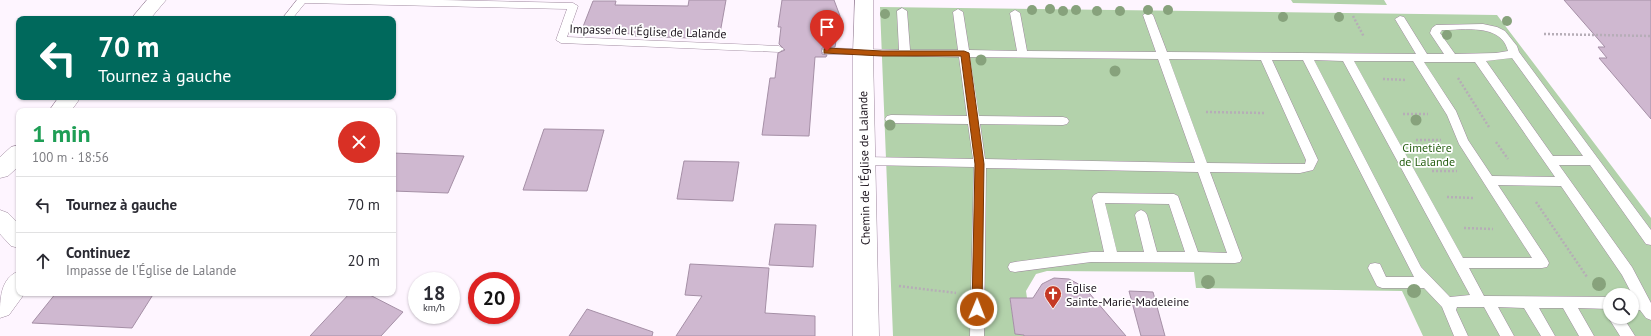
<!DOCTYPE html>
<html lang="fr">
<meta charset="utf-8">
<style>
:root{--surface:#fff;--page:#f2f2f3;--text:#2b2b33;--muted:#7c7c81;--line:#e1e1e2}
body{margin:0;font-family:"PT Sans",sans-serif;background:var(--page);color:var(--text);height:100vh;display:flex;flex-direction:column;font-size:15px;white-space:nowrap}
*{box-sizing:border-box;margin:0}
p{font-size:13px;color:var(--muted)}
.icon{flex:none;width:22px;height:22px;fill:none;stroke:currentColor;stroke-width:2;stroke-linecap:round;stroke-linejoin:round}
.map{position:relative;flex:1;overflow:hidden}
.panel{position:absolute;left:16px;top:108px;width:380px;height:188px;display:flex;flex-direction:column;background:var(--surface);border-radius:8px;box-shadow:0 1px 3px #0004}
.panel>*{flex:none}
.hud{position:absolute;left:16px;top:16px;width:380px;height:84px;border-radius:8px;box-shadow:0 1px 3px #0004;background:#00695c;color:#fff;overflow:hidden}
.buttons{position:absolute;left:1603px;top:288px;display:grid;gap:8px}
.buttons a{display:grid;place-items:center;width:36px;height:36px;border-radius:50%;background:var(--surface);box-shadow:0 1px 3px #0004;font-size:20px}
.speed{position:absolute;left:408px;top:272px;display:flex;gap:8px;font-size:20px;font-weight:700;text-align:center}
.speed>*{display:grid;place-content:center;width:52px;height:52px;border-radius:50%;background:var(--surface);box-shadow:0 1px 3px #0004;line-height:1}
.speed small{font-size:10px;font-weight:400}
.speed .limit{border:6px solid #d22;background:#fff;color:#111}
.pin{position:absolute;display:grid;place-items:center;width:34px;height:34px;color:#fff;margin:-41px -17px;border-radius:50% 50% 50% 0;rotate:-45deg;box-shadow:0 0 4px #0007}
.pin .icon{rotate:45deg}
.me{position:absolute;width:44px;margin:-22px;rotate:1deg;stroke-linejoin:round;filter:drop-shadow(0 0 3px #0008)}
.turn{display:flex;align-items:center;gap:14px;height:84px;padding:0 16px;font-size:18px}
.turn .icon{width:52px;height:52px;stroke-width:2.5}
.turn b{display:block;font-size:28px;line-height:34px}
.round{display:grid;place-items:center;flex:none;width:42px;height:42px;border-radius:21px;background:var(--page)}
.head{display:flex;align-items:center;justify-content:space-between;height:68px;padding:0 16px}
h1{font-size:24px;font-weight:700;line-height:30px;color:#1e9e55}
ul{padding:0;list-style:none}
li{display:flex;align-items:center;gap:12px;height:56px;padding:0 16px;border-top:1px solid var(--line)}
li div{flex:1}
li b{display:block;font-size:15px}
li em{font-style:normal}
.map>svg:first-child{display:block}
</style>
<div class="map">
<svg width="1651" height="336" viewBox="0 0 1651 336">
<rect width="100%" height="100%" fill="#fef5ff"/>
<g fill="#b3d2ab" fill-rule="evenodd">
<path d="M1291,0H1384L1387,5L1293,3Z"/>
<path d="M880,7L1497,15L1651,218V336H1423L1402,291L1196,288L1194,272L1047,271L1036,274L1026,291L1027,298L1010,299L1015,333L1024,335V336H893ZM1610,295H1632V317H1610Z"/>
</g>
<g fill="#cfb8d0" stroke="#a58fa6">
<path d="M689,0H726L719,39L635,36L636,34L581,32L593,1H616L615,5L688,6Z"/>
<path d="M782,0H834L840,16L835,47L822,48V54L827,55L826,57H815L809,136L762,135L770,78H775L778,53L785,50L779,44L781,27H778Z"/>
<path d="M1564,0H1651V119L1599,58H1607L1598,47H1605Z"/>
<path d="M544,129L604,130L587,191L523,190Z"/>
<path d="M393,153L464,156L448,193L393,191Z"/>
<path d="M684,161L739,162L733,201L677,199Z"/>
<path d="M775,224L816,225L813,267L769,265Z"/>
<path d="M690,264L769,268L765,313L815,316V336H676L702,296L685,295Z"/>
<path d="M1054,278L1069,279L1084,287L1126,336H1024V335L1015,334L1010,298H1033L1042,284Z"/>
<path d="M1129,291L1153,292L1165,336H1141Z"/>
<path d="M56,293H154L132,328L32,323Z"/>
<path d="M350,293H366L403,312L381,336H310Z"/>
<path d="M587,309L653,332L652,336H569Z"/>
</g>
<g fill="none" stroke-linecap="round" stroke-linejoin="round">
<g stroke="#9e889e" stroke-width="1">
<g id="service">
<path d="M297,0H442L573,3L578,6L567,37L779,46L784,49L779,52L561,43L556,40L567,9L305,3L292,19H282Z"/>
<path d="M902,8L907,11L910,50H958L953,12L958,9L963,12L969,50L1017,51L1010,13L1015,10L1020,13L1027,51L1156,52L1143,15L1148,12L1153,15L1167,52L1416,54L1395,19L1400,16L1404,17L1427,54H1444L1430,33L1432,28L1436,25L1483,24L1497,27L1505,31L1517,46L1519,52L1651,230V245L1646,244L1590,165H1559L1632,267L1651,303V320L1646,318L1640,310H1632V298H1634L1622,275L1561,186L1498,185L1547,259L1549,263L1547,267L1542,268H1469L1484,296L1610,297V309L1578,308L1594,336H1579L1563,308H1539L1555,336H1541L1524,308L1498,307L1514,336H1500L1484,307H1457L1456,310L1468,336H1454L1442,307L1424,288H1382L1377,286L1368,268L1370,264L1375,263L1380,264L1386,277H1414L1303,60H1272L1318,160L1313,170L1300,173L1210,172L1242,258L1240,262L1235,263L1091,262L1015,272L1010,271L1008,267L1010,263L1015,262L1091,252H1104L1092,198L1094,195L1098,193L1174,194L1178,196L1198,252L1227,253L1198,172L986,168L984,336H970L974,167L865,165L861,164L859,161L861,158L865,157L973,159L968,124L891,123L887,122L885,119L887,116L891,115L967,116L959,57L827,54L823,53L822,51L823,49L827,48L899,50L897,11ZM1442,30C1464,30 1501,23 1508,51L1496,53L1455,54L1440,33ZM970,57L1158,59L1195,163L985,159L980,124L1063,125L1067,124L1069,121L1067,118L1063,117L979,116ZM1512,58L1583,156H1553L1486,61ZM1169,59L1261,60L1306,160L1305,164L1207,163ZM1314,60L1343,61L1470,295L1450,297L1421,267ZM1354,61H1413L1447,115L1459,144L1532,258H1463ZM1424,62H1475L1555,177L1492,176L1468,140L1456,111ZM1105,203L1169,204L1185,252H1157L1147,215L1145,212L1141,210L1137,212L1135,215L1144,252H1117Z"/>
<path d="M1610,313V317H1623L1635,336H1620L1608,317Z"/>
</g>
</g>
<g stroke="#9e889e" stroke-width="1">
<g id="minor">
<path d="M147,0H166L150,19H131Z"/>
<path d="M855,0H873V53L879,336H853V53Z"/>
<path d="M59,97H81L71,111H49Z"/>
<path d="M19,145V166L8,176L0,178V157L11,147Z"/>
<path d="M0,210L8,213L19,224V248L11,246L0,234Z"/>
<path d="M19,271V293H25L9,315L0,318C0,299 0,278 19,271Z"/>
</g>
</g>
<g stroke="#b6adb7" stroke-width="2.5" stroke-dasharray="2 2" stroke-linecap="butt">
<path d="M1353,16L1364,37"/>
<path d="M1544,34L1651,36"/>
<path d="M1458,78L1489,127"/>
<path d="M1383,79L1406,80"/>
<path d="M1206,112L1264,113"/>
<path d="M1403,114H1428"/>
<path d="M1416,140H1441"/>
<path d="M1496,142L1508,159"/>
<path d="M1432,171H1457"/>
<path d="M1447,197L1474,198"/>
<path d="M1536,202L1587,277"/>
<path d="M1464,228L1493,229"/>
<path d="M899,286L956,293"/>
</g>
<use href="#service" fill="#fff" fill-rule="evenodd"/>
<use href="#minor" fill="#fff" fill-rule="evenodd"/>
</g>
<g fill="#87a27c">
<circle cx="1050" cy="9" r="5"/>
<circle cx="1032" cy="10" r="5"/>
<circle cx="1076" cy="10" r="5"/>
<circle cx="1148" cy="10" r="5"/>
<circle cx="1168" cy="10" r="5"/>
<circle cx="1063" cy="11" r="5"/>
<circle cx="1097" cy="11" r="5"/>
<circle cx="1120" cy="11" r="5"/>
<circle cx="885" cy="14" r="5"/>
<circle cx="1283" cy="17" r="5"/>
<circle cx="1339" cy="17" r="5"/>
<circle cx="1507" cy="21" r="5"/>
<circle cx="1447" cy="35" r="5"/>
<circle cx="981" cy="60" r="5.5"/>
<circle cx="1115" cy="71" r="5.5"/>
<circle cx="1416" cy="120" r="5.5"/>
<circle cx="890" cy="125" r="5.5"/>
<circle cx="1208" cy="282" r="7"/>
<circle cx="1599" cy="284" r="7"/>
<circle cx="1414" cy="291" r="7"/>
</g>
<path fill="#b45309" stroke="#753606" d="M827,48L882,51H964L969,53L984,164L982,309L981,312L977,313L973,312L972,309L975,164L961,56H882L824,53V49Z"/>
<defs>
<g id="church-pin" transform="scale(0.9)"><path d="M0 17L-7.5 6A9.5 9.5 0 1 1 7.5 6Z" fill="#c53925" stroke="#fff"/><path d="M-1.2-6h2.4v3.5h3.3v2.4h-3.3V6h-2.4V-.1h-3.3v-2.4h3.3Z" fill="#fff"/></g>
</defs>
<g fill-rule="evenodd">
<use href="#church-pin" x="1053" y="294"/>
</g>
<g text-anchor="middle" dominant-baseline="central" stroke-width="3.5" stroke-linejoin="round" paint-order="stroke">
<g font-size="12" fill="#1c141d" stroke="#fff">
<text transform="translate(648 31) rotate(2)">Impasse de l'Église de Lalande</text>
<text transform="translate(864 168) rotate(-91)">Chemin de l'Église de Lalande</text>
</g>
<g font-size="12" fill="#255e11" stroke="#fff">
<text x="1427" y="147">Cimetière<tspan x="1427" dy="14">de Lalande</tspan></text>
</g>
<g font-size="12" fill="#1c141d" stroke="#fff" text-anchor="start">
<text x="1066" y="287">Église<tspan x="1066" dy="14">Sainte-Marie-Madeleine</tspan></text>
</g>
</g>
</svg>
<div class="buttons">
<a><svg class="icon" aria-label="search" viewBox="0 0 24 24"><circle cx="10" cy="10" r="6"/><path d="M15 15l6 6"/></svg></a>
</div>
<div class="speed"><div>18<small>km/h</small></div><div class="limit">20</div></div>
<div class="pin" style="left:827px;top:51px;background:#d93025"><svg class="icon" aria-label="arrive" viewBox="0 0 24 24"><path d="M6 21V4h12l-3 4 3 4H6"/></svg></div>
<svg class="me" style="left:977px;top:309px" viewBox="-20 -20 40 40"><circle r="17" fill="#b45309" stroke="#fff" stroke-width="3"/><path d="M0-11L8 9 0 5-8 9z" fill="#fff"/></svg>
<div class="hud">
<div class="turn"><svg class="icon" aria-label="left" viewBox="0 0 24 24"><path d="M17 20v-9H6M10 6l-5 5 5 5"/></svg><div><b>70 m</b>Tournez à gauche</div></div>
</div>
<section class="panel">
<div class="head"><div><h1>1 min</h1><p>100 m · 18:56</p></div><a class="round" style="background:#d93025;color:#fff"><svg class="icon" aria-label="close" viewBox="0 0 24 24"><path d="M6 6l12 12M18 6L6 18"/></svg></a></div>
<ul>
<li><svg class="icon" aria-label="left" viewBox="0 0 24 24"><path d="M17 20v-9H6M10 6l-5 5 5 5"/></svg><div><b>Tournez à gauche</b></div><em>70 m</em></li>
<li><svg class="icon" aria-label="ahead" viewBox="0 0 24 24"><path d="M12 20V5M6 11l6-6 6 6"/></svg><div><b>Continuez</b><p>Impasse de l'Église de Lalande</p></div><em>20 m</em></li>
</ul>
</section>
</div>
